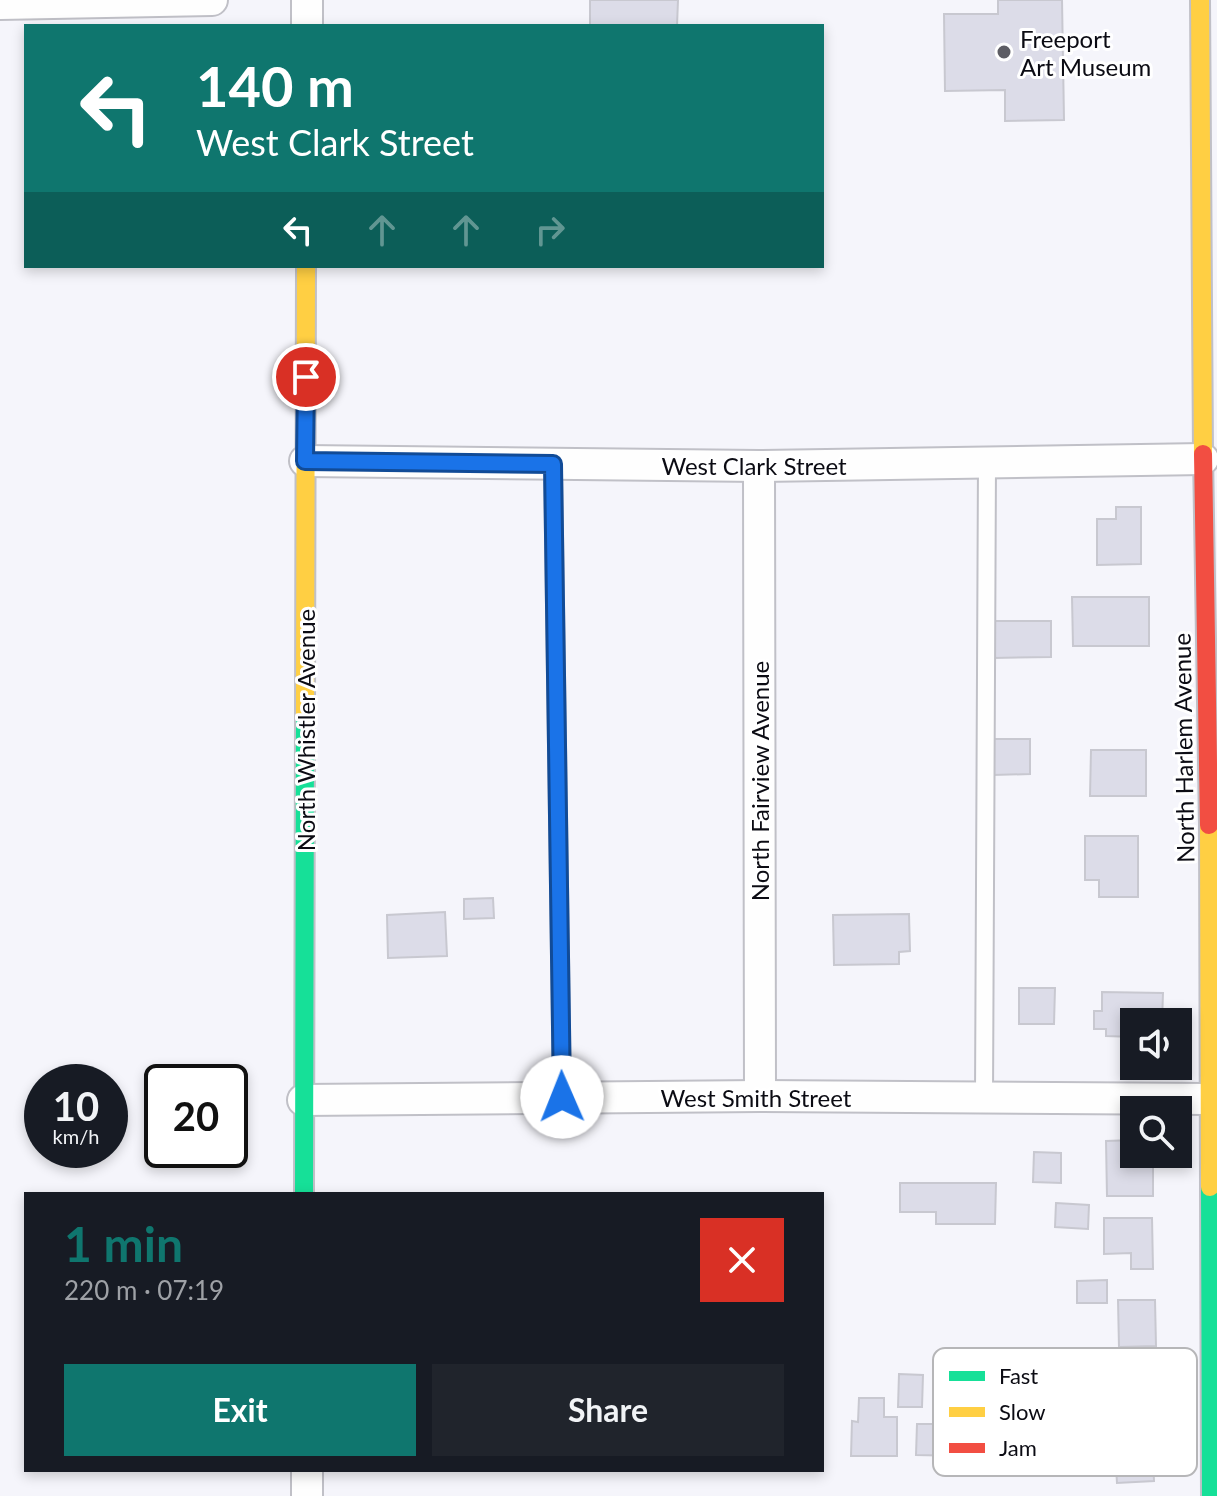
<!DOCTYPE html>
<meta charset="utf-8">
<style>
:root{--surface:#171b24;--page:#20242c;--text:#f1f3f6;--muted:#9ea1a6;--accent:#0f766e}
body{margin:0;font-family:Lato,sans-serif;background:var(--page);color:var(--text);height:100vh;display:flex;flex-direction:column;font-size:30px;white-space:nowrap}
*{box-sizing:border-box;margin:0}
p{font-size:26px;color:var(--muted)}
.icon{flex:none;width:44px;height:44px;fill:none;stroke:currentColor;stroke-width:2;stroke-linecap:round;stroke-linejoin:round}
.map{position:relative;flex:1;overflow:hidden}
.drawer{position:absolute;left:24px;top:1192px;width:800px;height:280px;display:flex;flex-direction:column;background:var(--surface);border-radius:0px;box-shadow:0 4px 12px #0003}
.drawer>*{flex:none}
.top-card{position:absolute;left:24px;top:24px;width:800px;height:244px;border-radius:0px;box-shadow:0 4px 12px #0003;background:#0f766e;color:#fff;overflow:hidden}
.buttons{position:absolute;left:1120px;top:1008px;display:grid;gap:16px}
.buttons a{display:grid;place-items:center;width:72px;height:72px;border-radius:0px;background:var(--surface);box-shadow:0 4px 12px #0003;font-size:40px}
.speed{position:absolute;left:24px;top:1064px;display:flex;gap:16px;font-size:40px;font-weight:700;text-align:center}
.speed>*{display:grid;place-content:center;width:104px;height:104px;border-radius:50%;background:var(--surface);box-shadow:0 4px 12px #0003;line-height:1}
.speed small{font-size:20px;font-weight:400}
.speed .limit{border:4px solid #111;border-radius:12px;background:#fff;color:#111}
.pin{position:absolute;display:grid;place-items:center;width:68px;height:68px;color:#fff;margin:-34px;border:4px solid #fff;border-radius:50%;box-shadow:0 2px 8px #0007}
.me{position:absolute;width:88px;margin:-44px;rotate:359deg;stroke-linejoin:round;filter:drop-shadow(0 0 6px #0008)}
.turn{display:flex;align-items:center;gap:28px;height:168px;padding:0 40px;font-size:36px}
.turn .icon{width:104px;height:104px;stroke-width:2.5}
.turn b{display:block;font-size:56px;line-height:68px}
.lanes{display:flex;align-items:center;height:76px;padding:0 40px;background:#0003;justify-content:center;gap:40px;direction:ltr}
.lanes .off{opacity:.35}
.round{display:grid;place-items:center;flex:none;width:84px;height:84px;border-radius:0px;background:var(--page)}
.head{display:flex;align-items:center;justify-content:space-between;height:136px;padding:0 40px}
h1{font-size:48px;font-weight:700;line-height:60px;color:var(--accent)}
.action{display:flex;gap:16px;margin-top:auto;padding:16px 40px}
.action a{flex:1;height:92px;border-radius:0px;background:var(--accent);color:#fff;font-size:32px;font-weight:700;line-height:92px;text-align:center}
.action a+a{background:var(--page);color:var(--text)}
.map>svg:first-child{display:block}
</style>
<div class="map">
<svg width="1217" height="1496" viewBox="0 0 1217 1496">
<rect width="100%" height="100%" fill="#f5f5fb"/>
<g fill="#dcdce8" stroke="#c8c8d0" stroke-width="2">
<path d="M590,0H678L677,26H590Z"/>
<path d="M998,0H1062L1064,120L1005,121V90L945,91L944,14H998Z"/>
<path d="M1116,507H1141V564L1097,565V519H1116Z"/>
<path d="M1072,597H1149V646H1073Z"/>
<path d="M993,621H1051V657L993,658Z"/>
<path d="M993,739H1030V774L993,775Z"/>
<path d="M1091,750H1146V796H1090Z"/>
<path d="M1085,836H1138V897H1099V880H1085Z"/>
<path d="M493,898L494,918L464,919V899Z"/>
<path d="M445,912L447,956L388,958L387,915Z"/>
<path d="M909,914L910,951L899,952V964L834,965L833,915Z"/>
<path d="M1019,988H1055L1054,1024H1019Z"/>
<path d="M1102,992L1163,993L1162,1022H1134V1037L1106,1036V1029H1094V1011H1102Z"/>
<path d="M1134,1140V1154H1153V1196H1107L1106,1141Z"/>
<path d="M1034,1152L1061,1153V1183L1033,1182Z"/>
<path d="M900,1183H996L995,1224H936V1212H900Z"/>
<path d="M1056,1203L1089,1205L1088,1229L1055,1227Z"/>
<path d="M1104,1218H1152L1153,1269H1131V1253L1104,1254Z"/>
<path d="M1107,1280V1303H1077V1281Z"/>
<path d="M1118,1300H1155L1156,1346L1119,1347Z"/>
<path d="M899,1374L923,1375L922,1407H898Z"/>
<path d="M859,1398H884V1417H897V1456H851L852,1421L858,1422Z"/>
<path d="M917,1424H962V1456L916,1455Z"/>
<path d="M1152,1431L1154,1481L1117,1483L1114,1432Z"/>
</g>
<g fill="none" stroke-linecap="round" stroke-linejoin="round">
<g stroke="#c0c0c7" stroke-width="20">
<g id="lane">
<path d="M553,464L562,1097"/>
<path d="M984,1097L987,463"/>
</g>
</g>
<g stroke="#c0c0c7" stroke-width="34">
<g id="street">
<path d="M0,4L212,0"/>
<path d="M307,26V0"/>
<path d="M305,461L759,466L1203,459"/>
<path d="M759,466L760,1096"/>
<path d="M303,1100L760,1096L1209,1099"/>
<path d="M307,1470V1496"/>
</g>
</g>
<g stroke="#c0c0c7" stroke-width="22">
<g id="fast">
<path d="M1210,1187L1211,1496"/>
<path d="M304,1194L305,714"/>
</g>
</g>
<g stroke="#c0c0c7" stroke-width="22">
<g id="slow">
<path d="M1200,0L1203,454"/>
<path d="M305,714L306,266"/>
<path d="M1209,825L1210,1187"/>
</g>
</g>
<g stroke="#c0c0c7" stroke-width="22">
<path id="jam" d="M1203,454L1209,825"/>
</g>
<use href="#lane" stroke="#fefefe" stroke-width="16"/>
<use href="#street" stroke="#fefefe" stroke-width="30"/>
<use href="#fast" stroke="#16e098" stroke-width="18"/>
<use href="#slow" stroke="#ffcf43" stroke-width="18"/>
<use href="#jam" stroke="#f24e42" stroke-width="18"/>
</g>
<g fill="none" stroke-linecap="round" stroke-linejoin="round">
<g stroke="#114b97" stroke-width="20">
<path id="route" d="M306,377L305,461L553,464L562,1097"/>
</g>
<use href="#route" stroke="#1a73e8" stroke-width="14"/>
</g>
<circle fill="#5d5d64" stroke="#fff" stroke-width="3" cx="1004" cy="52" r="8"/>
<g text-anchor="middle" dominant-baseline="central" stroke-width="6" stroke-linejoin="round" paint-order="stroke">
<g font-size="24" fill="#0b0b13" stroke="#fff" text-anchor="start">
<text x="1020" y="38">Freeport<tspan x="1020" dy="28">Art Museum</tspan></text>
</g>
<g font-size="24" fill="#0b0b13" stroke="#fff">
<text x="754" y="465">West Clark Street</text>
<text transform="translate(305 730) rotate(-90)">North Whistler Avenue</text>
<text transform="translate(1183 748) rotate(-91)">North Harlem Avenue</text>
<text transform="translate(759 781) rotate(-90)">North Fairview Avenue</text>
<text x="756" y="1097">West Smith Street</text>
</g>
</g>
<rect x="933" y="1348" width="264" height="128" rx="12" fill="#fff" stroke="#b6b6b8" stroke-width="2"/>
<rect x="949" y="1371" width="36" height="10" fill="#16e098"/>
<rect x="949" y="1407" width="36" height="10" fill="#ffcf43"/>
<rect x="949" y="1443" width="36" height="10" fill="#f24e42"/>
<g font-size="22" fill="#0b0b13">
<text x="999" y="1384">Fast</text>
<text x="999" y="1420">Slow</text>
<text x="999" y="1456">Jam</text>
</g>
</svg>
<div class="buttons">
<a><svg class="icon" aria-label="sound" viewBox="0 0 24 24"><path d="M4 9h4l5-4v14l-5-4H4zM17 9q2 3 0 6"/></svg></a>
<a><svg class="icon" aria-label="search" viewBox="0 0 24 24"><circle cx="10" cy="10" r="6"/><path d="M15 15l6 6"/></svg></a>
</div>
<div class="speed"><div>10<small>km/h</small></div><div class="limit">20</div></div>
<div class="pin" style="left:306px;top:377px;background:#d93025"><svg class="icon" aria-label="arrive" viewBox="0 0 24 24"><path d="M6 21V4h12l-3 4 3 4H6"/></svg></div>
<svg class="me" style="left:562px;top:1097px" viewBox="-20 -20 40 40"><circle r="19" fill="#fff"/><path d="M0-13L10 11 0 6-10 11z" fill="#1a73e8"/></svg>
<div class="top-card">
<div class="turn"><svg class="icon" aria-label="left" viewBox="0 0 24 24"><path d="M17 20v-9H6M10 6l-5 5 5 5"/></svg><div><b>140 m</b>West Clark Street</div></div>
<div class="lanes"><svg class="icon" aria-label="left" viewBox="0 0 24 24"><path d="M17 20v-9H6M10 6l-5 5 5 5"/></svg><svg class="icon off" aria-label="ahead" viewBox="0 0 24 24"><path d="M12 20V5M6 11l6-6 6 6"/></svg><svg class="icon off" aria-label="ahead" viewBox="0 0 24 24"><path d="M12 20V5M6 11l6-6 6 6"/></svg><svg class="icon off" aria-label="right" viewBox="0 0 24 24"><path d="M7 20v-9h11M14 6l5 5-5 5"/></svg></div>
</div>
<section class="drawer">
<div class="head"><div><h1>1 min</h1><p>220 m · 07:19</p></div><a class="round" style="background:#d93025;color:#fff"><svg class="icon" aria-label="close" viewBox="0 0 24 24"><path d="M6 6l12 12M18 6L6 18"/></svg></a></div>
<div class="action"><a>Exit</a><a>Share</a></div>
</section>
</div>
